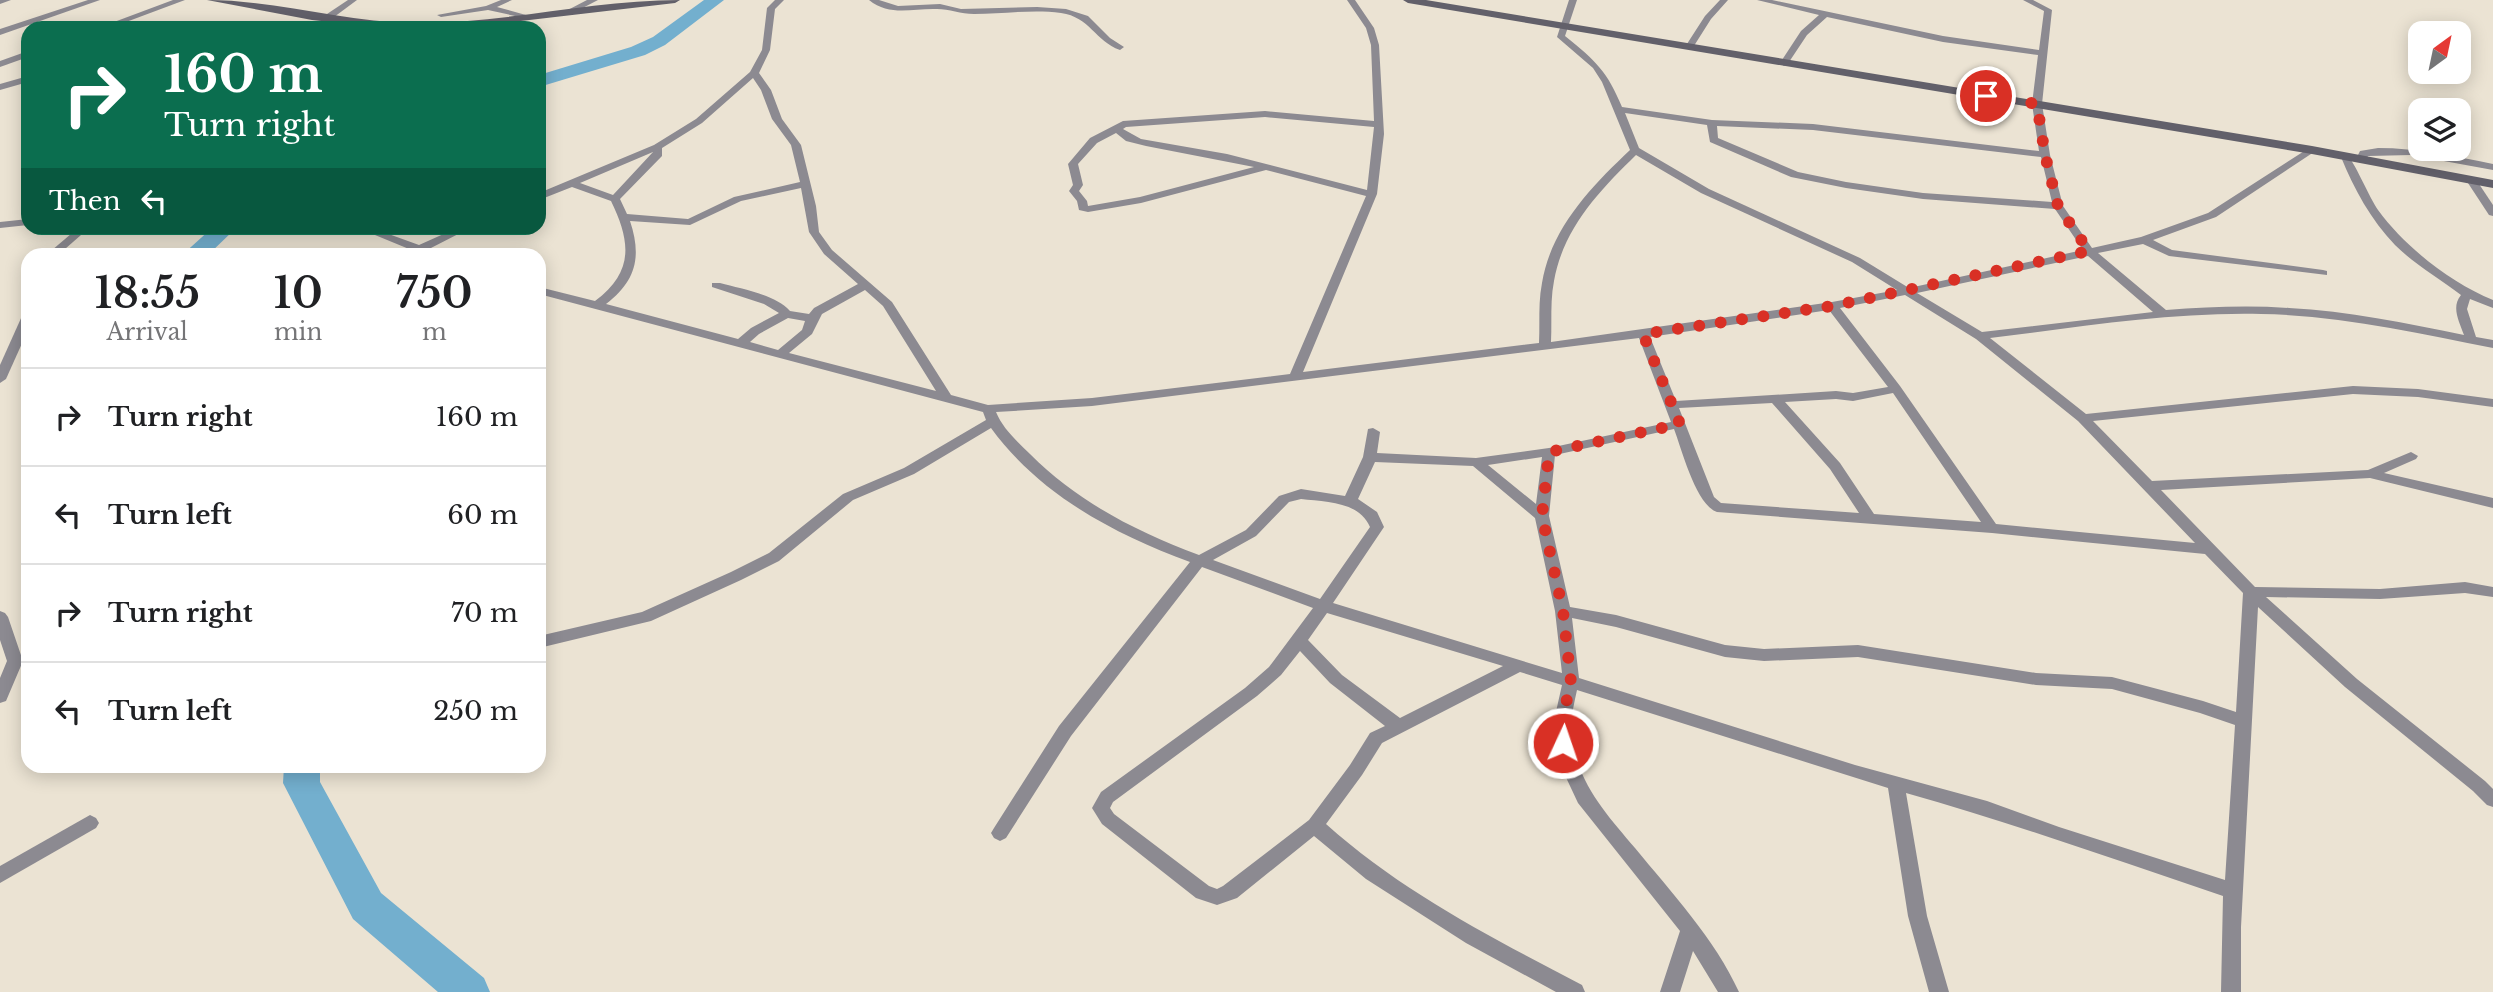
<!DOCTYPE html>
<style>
:root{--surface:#fff;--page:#f6f6f6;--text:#202124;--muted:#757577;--line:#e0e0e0}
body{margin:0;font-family:"Libre Baskerville",serif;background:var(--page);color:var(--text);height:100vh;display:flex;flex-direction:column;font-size:26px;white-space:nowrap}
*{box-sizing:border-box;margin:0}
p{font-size:23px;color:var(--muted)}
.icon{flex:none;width:38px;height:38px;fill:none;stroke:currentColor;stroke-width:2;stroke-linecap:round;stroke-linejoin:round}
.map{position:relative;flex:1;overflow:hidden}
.details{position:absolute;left:21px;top:248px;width:525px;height:525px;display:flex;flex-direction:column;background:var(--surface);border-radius:21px;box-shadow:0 4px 18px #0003}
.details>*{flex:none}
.banner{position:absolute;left:21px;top:21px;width:525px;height:214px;border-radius:21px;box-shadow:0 4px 18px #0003;background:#0b6e4f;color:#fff;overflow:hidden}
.needle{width:46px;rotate:33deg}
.controls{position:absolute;left:2408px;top:21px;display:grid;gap:14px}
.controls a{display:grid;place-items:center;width:63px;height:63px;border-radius:14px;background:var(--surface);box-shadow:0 4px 18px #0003;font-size:35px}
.pin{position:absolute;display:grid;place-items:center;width:60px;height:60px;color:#fff;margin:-30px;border:4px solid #fff;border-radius:50%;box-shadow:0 2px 7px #0007}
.me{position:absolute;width:77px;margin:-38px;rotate:3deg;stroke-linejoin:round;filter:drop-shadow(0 0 5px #0008)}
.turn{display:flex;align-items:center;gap:24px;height:147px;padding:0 28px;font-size:32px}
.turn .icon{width:91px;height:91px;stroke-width:2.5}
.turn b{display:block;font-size:49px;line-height:60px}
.then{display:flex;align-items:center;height:66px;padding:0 28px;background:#0003;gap:14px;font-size:26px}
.eta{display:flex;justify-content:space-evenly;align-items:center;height:119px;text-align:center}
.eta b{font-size:42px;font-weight:600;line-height:49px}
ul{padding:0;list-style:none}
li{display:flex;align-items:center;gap:21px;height:98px;padding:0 28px;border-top:2px solid var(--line)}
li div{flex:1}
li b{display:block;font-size:26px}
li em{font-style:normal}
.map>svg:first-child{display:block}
</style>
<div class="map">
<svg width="2493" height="992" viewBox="0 0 2493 992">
<rect width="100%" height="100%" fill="#ebe3d3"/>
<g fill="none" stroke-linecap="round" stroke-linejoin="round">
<g fill="#73afce" fill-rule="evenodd">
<path d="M704,0H724L665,45L645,55L539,87V75L631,47L653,37Z"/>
<path d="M212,228H236L207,256H181Z"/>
<path d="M284,766H320V782L381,893L484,978L490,992H438L353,919L283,783Z"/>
</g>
<g fill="#8c8a91" fill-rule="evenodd">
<path d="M0,0H11L0,4Z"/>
<path d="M88,0H100L0,35V29Z"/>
<path d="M173,0H185L110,28H98Z"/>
<path d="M348,0H357L330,20H324V16Z"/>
<path d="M501,0H512L497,7L533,17L529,19L488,10L441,17L437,15L486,6Z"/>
<path d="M587,0H598L571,14L564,12Z"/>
<path d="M775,0H784L775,9L770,50L759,73L771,90L782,119L801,145L816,206L819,232L832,250L892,302L951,395L988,405L1092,398L1290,374L1366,196L1266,170L1141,203L1088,212L1079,210L1077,201L1069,191L1073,185L1068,164L1090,138L1123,121L1265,111L1374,121L1371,45L1366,28L1347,0H1355L1374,28L1379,45L1384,134L1377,194L1303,372L1539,343C1540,323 1538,303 1542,283C1551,228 1591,187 1630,150L1602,82L1593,68L1557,37L1569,0H1577L1565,36C1596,61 1607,71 1622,107L1712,120L1813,124L2039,151L2032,104L2038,55L1943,42L1827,17L1807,35L1787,65L1784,66L1780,63L1801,31L1819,15L1757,0H1772L1943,36L2039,50L2044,11L2023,0H2033L2052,10L2042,104L2050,155L2063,206L2092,248L2141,237L2208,213L2309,148L2317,150L2216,217L2153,240L2172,250L2323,270L2327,271V275L2169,256L2143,244L2098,253L2166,310C2207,307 2248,305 2289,308C2348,311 2406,323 2464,335C2459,321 2451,307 2461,295C2440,279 2414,264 2395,245C2371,220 2354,189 2341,157L2346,154C2353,158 2370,199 2378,210C2405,247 2451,283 2493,300V308L2470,299L2467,309L2476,337L2493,340V348C2417,333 2339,315 2261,314C2170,312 2080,327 1990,338L2086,414L2353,386L2418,389L2493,399V407L2418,397L2353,394L2093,421L2152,481L2368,470L2411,452L2418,456L2416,459L2384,473L2493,498V508L2370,478L2161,490L2255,587L2380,589L2465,582L2493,587V597L2465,593L2380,599L2266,597L2357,679L2485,781L2493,789V807L2487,805L2473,791L2345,687L2258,607L2241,927V992H2221L2223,896C2118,861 2013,823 1906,793L1927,916L1949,992H1929L1908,916L1888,788L1577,690C1573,708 1569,725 1573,743C1580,786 1608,816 1635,848C1671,892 1715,939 1739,992H1718L1693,951L1680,992H1660L1680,931L1578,803L1563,771L1556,743L1555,716L1562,685L1520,672L1382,743L1362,775L1326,824C1402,892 1492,938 1582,985L1585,992H1556L1466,943L1366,879L1314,836L1237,898L1217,905L1196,898L1102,824L1092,808L1101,792L1245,688L1269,667L1313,608L1202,567L1071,736L1006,838L1000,841L994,838L991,833L994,828L1059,726L1190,562C1114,534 1040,495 991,428L914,474L853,500L779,561L741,580L651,621L539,648V636L642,612L731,572L769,553L843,494L904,468L986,420L983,412L539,294V287L595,301C634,272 631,242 611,201L572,187L539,200V193L654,145L696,119L750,72L762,50L767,8ZM753,78L761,90L772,119L791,145L800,182L734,197L688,219L627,214L620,199L662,156V148L702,123ZM1625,113L1707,125L1710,142L1791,177L1846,188L1923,199L2055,209L2083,250L1909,288L1860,258L1709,189L1639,148ZM1265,117L1374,127L1367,190L1227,154L1141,139L1123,129L1126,127ZM1717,126L1813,130L2041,157L2052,202L1923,193L1846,182L1798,172L1718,138ZM1116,133L1126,141L1146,146L1254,167L1140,197L1088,206L1087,201L1079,191L1083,185L1078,164L1097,143ZM653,152L613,195L580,183ZM1636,155L1701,193L1852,262L1897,290L1832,302L1551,342C1552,322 1550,301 1554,281C1563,229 1599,191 1636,155ZM801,188L809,232L824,254L858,284L814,308L809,314L790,311C775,294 741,289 720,283H712V287L764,304L779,313L751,328L738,339L606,304C636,281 642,257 630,221L690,225L741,201ZM2088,256L2153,312L1982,332L1917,293ZM865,290L883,306L936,391L789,353L812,334L822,314ZM1905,295L1976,339L2078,421L2195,543L1996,524L1900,386L1840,308ZM1829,310L1888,387L1853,393L1836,391L1676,401L1650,337ZM788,318L805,321L802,330L778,350L750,342L759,334ZM1639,338L1671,422L1549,448L1476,458L1377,453L1380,432L1373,428L1368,429L1363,457L1345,496L1301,489L1279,496L1246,530L1199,555C1135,531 1078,502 1030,454C1017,441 1003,429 996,412L1092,406ZM1893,393L1981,522L1874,514L1840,463L1785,402L1836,399L1853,401ZM1772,403L1830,469L1859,513L1721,503L1714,497L1679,408ZM1674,429C1682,450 1696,505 1717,512L1992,533L2205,554L2243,593L2236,712L2203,701L2112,677L2036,673L1858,645L1764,649L1725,645L1616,615L1570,607L1549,516L1555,455ZM1542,457L1536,504L1488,465ZM1375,462L1473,466L1535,518L1555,611L1562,673L1333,603L1384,527L1377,512L1358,499ZM1301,499C1325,502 1359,501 1370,527L1320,599L1213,560L1256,536L1289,502ZM1327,613L1503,666L1400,718L1342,675L1308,640ZM1572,618L1616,627L1725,657L1764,661L1858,657L2036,685L2112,689L2200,713L2235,725L2225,880L2059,827L1987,801L1855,765L1579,678ZM1300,651L1330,683L1385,726L1370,733L1350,765L1309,820L1223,886L1217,889L1209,886L1114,814L1110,808L1113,802L1257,696L1281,675Z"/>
<path d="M869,0H879L898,6L940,4L961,9L1037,7L1066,9L1088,16L1110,38L1124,47L1120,50C1095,41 1090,17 1061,13C1033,9 1003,14 974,14C961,14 949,9 937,9C913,8 890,17 869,0Z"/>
<path d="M1720,0H1728L1711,19L1692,49H1686L1685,47L1705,16Z"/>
<path d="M28,51V57L0,67V61Z"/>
<path d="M28,76V82L0,90V84Z"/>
<path d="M2378,148C2417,148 2455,156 2493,164V170L2411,155L2368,156L2365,161L2361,162L2356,159L2360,151Z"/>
<path d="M2471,177L2475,178L2493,205V216L2489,215L2466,180Z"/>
<path d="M28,219V225L0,228V222Z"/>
<path d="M78,228H89L57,256H45Z"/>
<path d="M358,228H372L419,245L457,228H470L429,249L442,256H426Z"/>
<path d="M28,312V330L6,379L0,383V365L22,316Z"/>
<path d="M0,611L5,613L8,617L23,661L6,701L0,703V678L7,661L0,640Z"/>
<path d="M90,815L96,818L99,823L96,828L0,883V866Z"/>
</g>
<g fill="#62606a" fill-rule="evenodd">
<path d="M207,0C275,0 344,22 414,23C503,24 591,0 680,0L675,3L479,26L386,28L312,20Z"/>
<path d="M1403,0H1426L2312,146L2493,180V188L2312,154L1408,3Z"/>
</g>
</g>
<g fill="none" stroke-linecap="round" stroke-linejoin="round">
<path stroke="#d93025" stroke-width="12" stroke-dasharray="0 21.6" d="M1563,743V716L1571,682L1563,611L1542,516L1549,452L1680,424L1643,334L1832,306L2089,251L2058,206L2045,155L2037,104L1986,96"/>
</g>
</svg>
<div class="controls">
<a><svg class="needle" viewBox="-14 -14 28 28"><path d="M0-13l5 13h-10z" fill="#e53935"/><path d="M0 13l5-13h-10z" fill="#757577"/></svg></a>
<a><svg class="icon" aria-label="layers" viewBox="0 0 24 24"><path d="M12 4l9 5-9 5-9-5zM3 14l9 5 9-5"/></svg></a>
</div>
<div class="pin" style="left:1986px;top:96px;background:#d93025"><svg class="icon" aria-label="arrive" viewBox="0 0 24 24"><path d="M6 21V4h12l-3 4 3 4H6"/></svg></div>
<svg class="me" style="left:1563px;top:743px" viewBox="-20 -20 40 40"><circle r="17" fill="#d93025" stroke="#fff" stroke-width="3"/><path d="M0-11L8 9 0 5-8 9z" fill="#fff"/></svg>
<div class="banner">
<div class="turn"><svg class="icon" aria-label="right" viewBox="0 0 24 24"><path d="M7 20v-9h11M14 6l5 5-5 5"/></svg><div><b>160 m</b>Turn right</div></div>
<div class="then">Then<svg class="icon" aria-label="left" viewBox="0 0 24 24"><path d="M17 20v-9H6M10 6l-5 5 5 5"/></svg></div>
</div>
<section class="details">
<div class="eta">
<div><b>18:55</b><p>Arrival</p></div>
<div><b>10</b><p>min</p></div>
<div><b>750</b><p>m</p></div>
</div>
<ul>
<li><svg class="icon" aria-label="right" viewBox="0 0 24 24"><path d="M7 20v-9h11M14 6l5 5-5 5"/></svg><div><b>Turn right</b></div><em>160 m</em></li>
<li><svg class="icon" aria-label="left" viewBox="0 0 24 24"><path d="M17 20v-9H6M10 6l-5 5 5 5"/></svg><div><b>Turn left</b></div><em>60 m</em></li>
<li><svg class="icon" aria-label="right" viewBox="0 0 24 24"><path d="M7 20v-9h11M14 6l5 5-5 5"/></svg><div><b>Turn right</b></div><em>70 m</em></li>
<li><svg class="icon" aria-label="left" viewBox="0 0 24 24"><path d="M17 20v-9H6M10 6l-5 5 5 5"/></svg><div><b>Turn left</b></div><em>250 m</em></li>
</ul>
</section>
</div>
